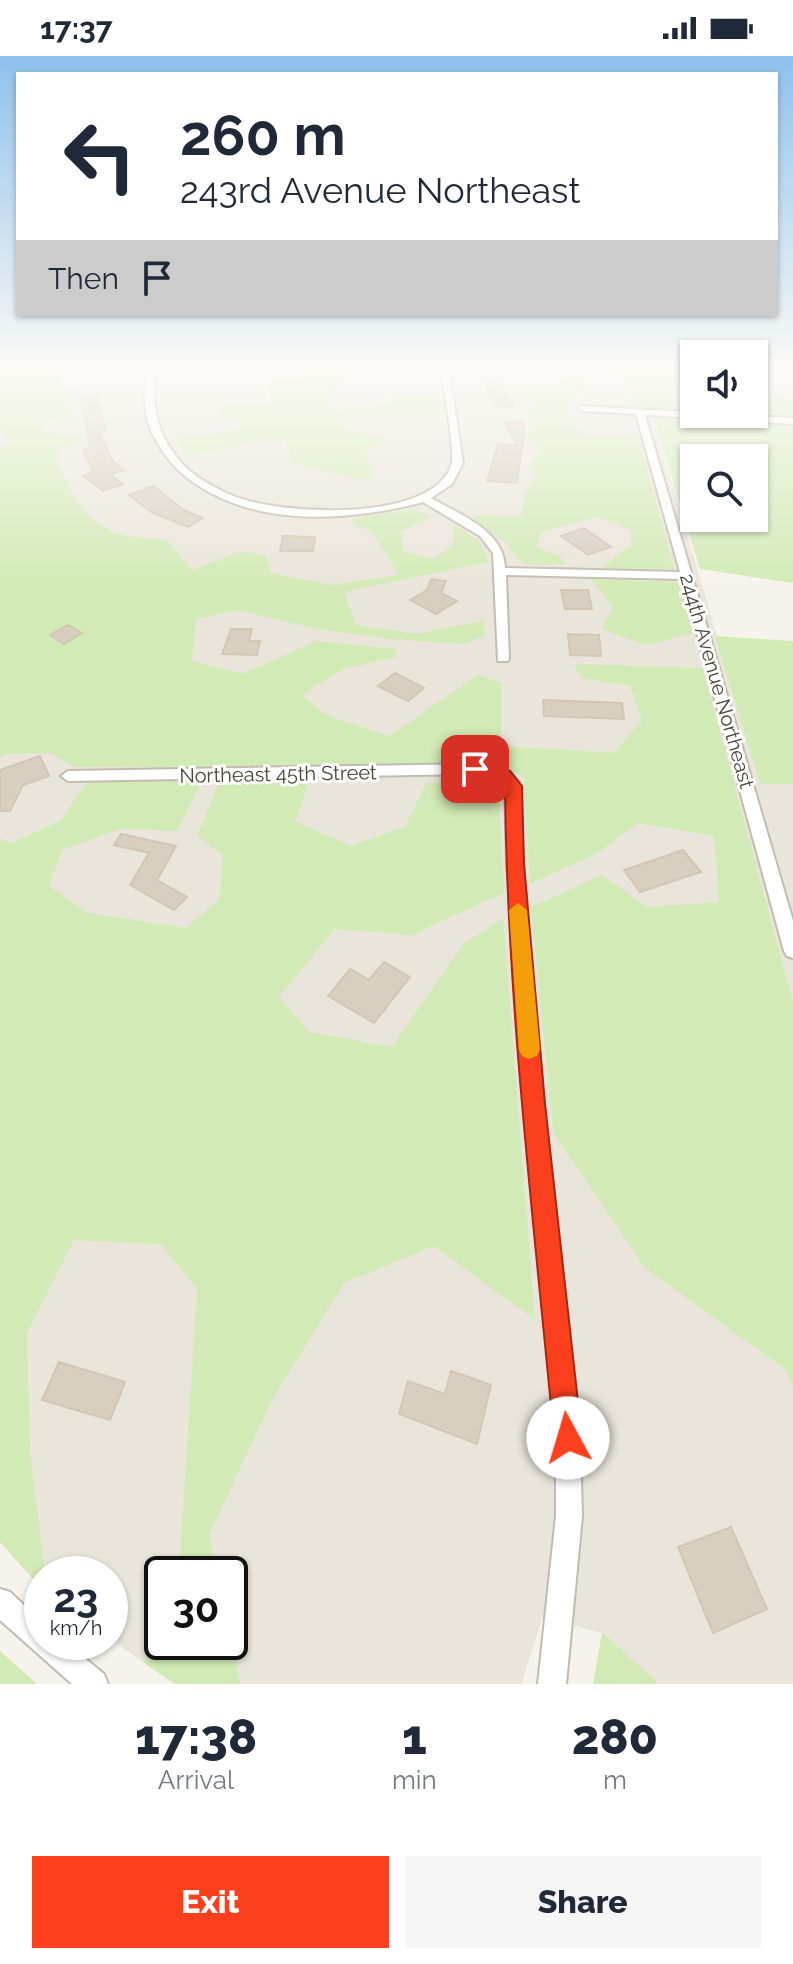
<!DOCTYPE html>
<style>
:root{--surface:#fff;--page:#f6f6f7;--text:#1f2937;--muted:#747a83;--accent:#fc3f1d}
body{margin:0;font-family:Raleway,sans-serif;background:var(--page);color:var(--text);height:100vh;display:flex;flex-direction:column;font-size:30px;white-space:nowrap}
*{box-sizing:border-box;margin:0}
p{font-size:26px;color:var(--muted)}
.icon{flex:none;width:44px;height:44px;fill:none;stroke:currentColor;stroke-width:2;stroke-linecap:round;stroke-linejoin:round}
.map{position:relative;height:1628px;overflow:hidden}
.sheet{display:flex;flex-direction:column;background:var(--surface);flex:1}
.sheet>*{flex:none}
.hud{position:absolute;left:16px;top:16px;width:762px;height:244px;border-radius:0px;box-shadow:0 2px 6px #0004;background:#fff;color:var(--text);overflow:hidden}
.fabs{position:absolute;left:680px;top:284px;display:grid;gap:16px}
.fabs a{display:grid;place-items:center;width:88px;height:88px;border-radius:0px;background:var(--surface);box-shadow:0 2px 6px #0004;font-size:40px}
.speed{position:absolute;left:24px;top:1500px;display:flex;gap:16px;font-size:40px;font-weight:700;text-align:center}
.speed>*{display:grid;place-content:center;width:104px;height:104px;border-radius:50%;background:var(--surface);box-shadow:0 2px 6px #0004;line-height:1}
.speed small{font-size:20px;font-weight:400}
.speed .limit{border:4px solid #111;border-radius:12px;background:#fff;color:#111}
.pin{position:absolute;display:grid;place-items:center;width:68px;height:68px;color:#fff;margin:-34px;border-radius:16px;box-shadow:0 4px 12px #0006}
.me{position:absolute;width:88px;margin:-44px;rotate:354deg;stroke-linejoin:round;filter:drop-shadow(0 0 6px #0008)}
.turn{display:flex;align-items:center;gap:28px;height:168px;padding:0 32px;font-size:36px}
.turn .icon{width:104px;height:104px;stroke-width:2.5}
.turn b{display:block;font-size:56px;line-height:68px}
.then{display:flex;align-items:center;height:76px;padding:0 32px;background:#0003;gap:16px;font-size:30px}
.eta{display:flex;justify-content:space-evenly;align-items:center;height:136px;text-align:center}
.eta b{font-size:48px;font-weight:800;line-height:56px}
.button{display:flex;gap:16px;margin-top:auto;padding:16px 32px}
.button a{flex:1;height:92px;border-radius:0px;background:var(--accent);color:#fff;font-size:32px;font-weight:800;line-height:92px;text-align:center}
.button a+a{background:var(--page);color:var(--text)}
.status{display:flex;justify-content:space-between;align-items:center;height:56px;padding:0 40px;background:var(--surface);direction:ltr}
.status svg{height:22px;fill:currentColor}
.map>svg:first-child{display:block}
</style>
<div class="status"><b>17:37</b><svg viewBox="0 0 49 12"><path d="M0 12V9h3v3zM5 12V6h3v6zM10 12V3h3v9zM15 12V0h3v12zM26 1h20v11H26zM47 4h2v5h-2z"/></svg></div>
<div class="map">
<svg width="793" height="1628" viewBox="0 0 793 1628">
<rect width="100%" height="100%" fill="#f6f3ec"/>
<path fill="#eae5da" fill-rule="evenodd" d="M0,309H694V358H754V309H793V368L654,365L760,728H793V1628H656L602,1577L543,1561L521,1628H175L110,1583V1518H42V1533L0,1486ZM162,1518H230V1586H162Z"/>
<g fill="#d2eab5" fill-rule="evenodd">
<path d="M0,309H67L62,312V329L79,337L66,350L74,362L44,368L42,375L85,380L57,396C64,429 82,463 115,477C130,482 151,482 167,484L192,514L241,495L265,499L271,517L332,529L399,519L372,476L354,469L352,463L413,453L433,461L401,475L403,495L433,503L453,489L454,469L479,484L489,506L344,536L356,569L416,578L484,565L485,579L463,588L391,583L317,573L239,554L196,563L192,605L242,618L317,585L396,593V601L346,612L302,638L324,658L389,680L478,619L501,627V690L614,697L642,664L630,630L581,622L574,608L703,612L793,947V1330L785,1313L645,1212L553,1076L531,851L602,819L647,851L719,846L714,780L638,767L596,798L530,828L524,721L493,706L284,712L75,711L50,697L6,698L0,702V390L11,388L0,374Z"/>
<path d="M305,309H407L406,316C374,313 325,307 333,355L372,352L402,337L442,340L445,358H358L341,366L350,375L388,382L365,396L374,419L358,424L291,407L286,382C250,383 224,393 188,401L175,383L238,373L240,367L217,354L226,348L270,346V328L308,320Z"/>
<path d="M587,309H694V355L616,350L634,340L630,326Z"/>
<path d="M754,309H760L759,321L783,341L793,344V361L738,358H754Z"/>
<path d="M573,319L586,321L581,338L564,355L583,379L639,382L674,513L602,512L631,488V475L600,461L541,476L537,491L560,500L566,508L527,509L514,499L507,487L472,464L477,459L521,461L525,438L536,420L528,408L541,395L525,380L537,367L524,358L535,351L522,339L526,328L553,331Z"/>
<path d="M667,360L793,368V527L700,513L654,364ZM694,402H754V462H694Z"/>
<path d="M591,523L680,526L693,577L647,589L601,573L613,552Z"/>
<path d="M715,580L793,585V728H760Z"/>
<path d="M479,724L493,730L499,742L504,837L411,879L335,873L279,941L309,976L392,991L463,888L503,863L535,1264L434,1190L344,1227L272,1344L209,1479L217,1518H175L180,1502L197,1233L161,1188L74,1184L27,1277L30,1398L45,1518L42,1533L0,1486V783L11,787L60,765L87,726L202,725L177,775L120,773L62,794L49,830L88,857L186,872L219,843L223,800L197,779L220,726L309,727L295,765L350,790L405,771L426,727Z"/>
<path d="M162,1554V1586H230V1578L240,1628H175L144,1607Z"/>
<path d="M602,1577L654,1623L656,1628H593Z"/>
<path d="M0,1595L37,1628H0Z"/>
</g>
<g fill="#d8cfc1" stroke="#d3c7b4" stroke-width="2">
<path d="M490,317L515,350L499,352L485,331Z"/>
<path d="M98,340L105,375L99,376L113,406L124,414L110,418L123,428L103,435L83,420L93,416L83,394L90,392L81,342Z"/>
<path d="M521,365L525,370L517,427L487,425L498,388L518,389L504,367Z"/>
<path d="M153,430L184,454L203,462L188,471L151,456L129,439Z"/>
<path d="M584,472L611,491L588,499L561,480Z"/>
<path d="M283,480L315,481L313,495H280Z"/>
<path d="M431,523L446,525L441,537L457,545L436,558L410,544L427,534Z"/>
<path d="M561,534H588L592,553H565Z"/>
<path d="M68,569L82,577L64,588L50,579Z"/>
<path d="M231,573H252L249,585H260L257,599L222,598Z"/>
<path d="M568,578L599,579L601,600L570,599Z"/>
<path d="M395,617L424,632L408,645L378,630Z"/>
<path d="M543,644L622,647L624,663L544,660Z"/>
<path d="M40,700L49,720L23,729L10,755H0V714Z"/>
<path d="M121,778L176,790L157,824L187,841L174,854L130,829L149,797L114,789Z"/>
<path d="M683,794L701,816L640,836L624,814Z"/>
<path d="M384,906L410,921L374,967L328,940L350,913L369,924Z"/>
<path d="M59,1306L125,1326L110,1364L42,1344Z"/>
<path d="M451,1315L491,1329L477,1388L399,1358L408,1325L445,1338Z"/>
<path d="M731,1471L767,1553L713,1577L678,1491Z"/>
</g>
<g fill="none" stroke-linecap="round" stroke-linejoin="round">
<g stroke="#c2bbae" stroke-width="4">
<g id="minor">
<path d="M147,309H155C153,341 153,369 173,396C186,416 210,430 231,439C277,459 430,468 451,410C456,398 444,337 442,320L446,309H454L450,320L463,407L452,428L431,442C460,459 504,474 505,512L680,516L636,358L583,355L578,352L580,350L793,362V368L645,359L793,865V902L787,900L784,895L682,523L506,519L509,602L508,605H498L493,497L480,480L423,446C344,467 240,473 176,412C163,398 150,378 146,359C143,343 146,326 147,309Z"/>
<path d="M475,708L509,715L519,726L523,808L544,1048L580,1382L582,1460L566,1628H538L556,1460V1382L524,1048L507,808L505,728L499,723L475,718L68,725L61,720L68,715Z"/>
<path d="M0,1533L10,1536L42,1566V1586H65L104,1618L108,1628H72L0,1564Z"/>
</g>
</g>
<use href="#minor" fill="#fff" fill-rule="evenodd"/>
</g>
<linearGradient id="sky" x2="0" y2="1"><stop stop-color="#8fc1ec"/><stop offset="0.58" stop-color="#fbfaf6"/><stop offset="1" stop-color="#fbfaf6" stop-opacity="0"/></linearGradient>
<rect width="793" height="537" fill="url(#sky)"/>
<path fill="#fc3f1d" stroke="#a42913" stroke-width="2" d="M475,708L510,715L522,730L524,808L545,1048L582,1382L578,1391L568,1396L558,1391L554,1382C534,1166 507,948 505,731L499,724L469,717L467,713Z"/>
<path fill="#f59e0b" d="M518,847L527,854L540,994L537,1000L529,1003L522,1000L519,994L509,854Z"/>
<g text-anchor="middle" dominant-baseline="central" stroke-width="6" stroke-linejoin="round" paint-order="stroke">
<g font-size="20" fill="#4b4439" stroke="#fff">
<text transform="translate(717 625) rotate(74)">244th Avenue Northeast</text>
<text transform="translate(278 718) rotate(-1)">Northeast 45th Street</text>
</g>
</g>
</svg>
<div class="fabs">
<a><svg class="icon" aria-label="sound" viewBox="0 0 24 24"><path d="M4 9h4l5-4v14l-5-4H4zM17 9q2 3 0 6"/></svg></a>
<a><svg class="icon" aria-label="search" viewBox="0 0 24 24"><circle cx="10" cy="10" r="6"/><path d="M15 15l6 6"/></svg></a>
</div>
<div class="speed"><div>23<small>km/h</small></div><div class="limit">30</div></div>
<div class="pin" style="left:475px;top:713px;background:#d93025"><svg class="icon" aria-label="arrive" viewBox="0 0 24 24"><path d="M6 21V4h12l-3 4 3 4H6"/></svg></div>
<svg class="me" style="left:568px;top:1382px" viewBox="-20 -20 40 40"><circle r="19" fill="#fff"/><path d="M0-13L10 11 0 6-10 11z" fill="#fc3f1d"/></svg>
<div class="hud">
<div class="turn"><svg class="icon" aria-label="left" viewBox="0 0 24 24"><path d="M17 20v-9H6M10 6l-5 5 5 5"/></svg><div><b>260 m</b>243rd Avenue Northeast</div></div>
<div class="then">Then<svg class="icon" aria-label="arrive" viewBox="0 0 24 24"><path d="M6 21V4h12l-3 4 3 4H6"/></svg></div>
</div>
</div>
<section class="sheet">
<div class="eta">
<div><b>17:38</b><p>Arrival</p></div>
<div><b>1</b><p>min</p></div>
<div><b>280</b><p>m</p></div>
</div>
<div class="button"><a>Exit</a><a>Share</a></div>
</section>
